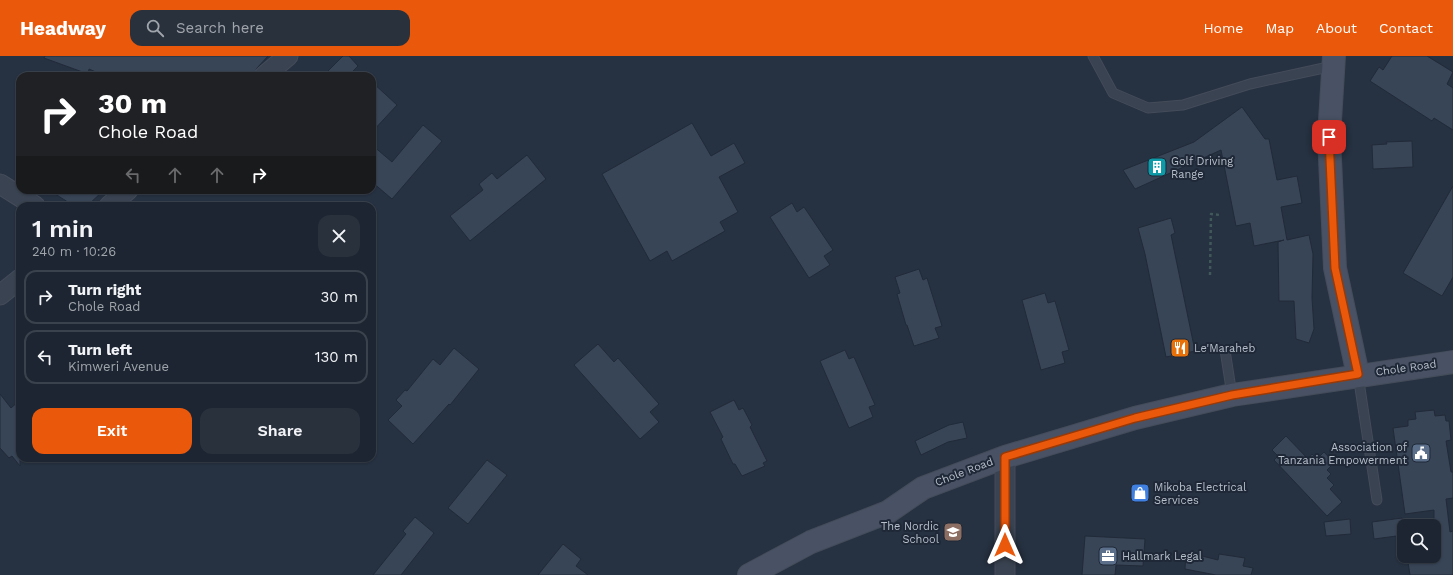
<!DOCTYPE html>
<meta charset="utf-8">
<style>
:root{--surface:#1c2531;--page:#29313d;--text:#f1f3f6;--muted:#a0a5ab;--line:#3a424d;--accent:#ea580c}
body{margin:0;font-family:"Work Sans",sans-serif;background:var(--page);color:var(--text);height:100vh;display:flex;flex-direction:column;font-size:15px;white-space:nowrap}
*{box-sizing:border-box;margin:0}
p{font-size:13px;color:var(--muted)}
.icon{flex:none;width:22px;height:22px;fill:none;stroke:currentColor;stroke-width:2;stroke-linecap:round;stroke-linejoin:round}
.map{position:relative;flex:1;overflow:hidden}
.details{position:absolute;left:16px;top:146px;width:360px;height:260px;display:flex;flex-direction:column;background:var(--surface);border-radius:12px;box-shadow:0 1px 3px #0004,0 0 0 1px var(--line)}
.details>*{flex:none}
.top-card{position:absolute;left:16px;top:16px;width:360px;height:122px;border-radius:12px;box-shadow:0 1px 3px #0004,0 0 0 1px var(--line);background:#202124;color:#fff;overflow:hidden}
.tools{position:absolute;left:1397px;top:463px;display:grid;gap:8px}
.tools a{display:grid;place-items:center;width:44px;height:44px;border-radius:8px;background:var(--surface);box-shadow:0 1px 3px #0004,0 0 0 1px var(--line);font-size:20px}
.pin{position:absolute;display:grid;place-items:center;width:34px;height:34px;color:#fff;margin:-17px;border-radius:8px;box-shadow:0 2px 6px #0006}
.me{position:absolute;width:44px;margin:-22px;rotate:0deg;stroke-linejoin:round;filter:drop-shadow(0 0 3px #0008)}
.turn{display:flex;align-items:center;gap:14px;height:84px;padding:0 16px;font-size:18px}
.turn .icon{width:52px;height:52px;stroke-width:2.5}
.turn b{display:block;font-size:28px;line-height:34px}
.lanes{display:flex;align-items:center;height:38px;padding:0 16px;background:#0003;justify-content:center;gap:20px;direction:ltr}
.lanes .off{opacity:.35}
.round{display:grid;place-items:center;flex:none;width:42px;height:42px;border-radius:12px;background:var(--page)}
.headline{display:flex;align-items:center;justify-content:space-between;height:68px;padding:0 16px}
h1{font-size:24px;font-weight:600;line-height:30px}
.button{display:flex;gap:8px;margin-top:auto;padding:8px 16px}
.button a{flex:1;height:46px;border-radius:12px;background:var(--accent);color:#fff;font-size:16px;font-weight:600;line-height:46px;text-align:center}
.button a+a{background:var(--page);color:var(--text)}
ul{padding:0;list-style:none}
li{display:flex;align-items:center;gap:12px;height:54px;margin:0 8px 6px;padding:0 8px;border:2px solid var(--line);border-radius:12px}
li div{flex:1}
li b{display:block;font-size:15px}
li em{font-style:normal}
header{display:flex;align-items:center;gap:24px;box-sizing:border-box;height:56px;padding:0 20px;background:var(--accent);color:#fff}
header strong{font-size:19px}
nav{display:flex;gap:22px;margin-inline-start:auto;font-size:14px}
.search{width:280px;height:36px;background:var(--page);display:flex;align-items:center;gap:10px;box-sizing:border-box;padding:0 14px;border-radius:12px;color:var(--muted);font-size:15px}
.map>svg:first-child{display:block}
</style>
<header>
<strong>Headway</strong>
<div class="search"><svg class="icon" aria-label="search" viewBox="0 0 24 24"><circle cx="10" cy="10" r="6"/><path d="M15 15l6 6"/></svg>Search here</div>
<nav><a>Home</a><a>Map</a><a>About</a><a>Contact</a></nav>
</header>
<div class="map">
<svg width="1453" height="519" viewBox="0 0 1453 519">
<rect width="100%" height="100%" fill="#263141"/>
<g fill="#384557" stroke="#212a38">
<path d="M45,0H268L257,12L253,20H105L89,13L88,18L44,2Z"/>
<path d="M343,0H349L358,10L348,20H323Z"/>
<path d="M1392,0H1427L1453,16L1447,28L1453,32V74L1434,62L1432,65L1370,25L1379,11L1383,14Z"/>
<path d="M372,26L397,49L372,76Z"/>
<path d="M1242,51L1265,83H1269L1277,124L1297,120L1302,147L1281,151L1287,184L1309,179L1313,198L1312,242L1314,273L1309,287L1296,283L1294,245H1279L1278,186L1284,184L1254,190L1250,167L1236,170L1221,94L1135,133L1123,114L1194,86Z"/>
<path d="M692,67L711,100L734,87L745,107L719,121L738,156L720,166L725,175L672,205L667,195L650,205L602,118Z"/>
<path d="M423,69L442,85L392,143L372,126V89L392,106Z"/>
<path d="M1412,85L1413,111L1373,113L1372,89L1387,88L1386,86Z"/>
<path d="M527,99L546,123L470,185L450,160L483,134L479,128L492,117L497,123Z"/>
<path d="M1453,130V221L1442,240L1403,217Z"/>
<path d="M49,134H104L87,150H74Z"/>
<path d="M792,147L797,156L804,151L833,194L824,200L830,209L809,222L770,161Z"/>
<path d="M1171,162L1175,177L1171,179L1195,295L1166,301L1145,198L1138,172Z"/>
<path d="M919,213L923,224L927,222L942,270L935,272L939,282L914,290L907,269H906L897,238L900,237L895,221Z"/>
<path d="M1045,237L1048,247L1055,245L1069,294L1062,296L1065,307L1041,314L1022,244Z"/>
<path d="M598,288L614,306L618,302L659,348L650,356L659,366L640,383L574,309Z"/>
<path d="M454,292L479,313L450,349L449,348L413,388L388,364L402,350L396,344L405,334L407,335L433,303L440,309Z"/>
<path d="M845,294L849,303L854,301L875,349L869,351L873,361L849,372L820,305Z"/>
<path d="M0,338L11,352L20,344V410L12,400L9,402L0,392Z"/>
<path d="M734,344L739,354L743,352L752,369L750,371L767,405L763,407L765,410L742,420L735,408H733L721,383L723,381L710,356Z"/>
<path d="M1434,354L1435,360L1445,359L1446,365H1449L1451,384L1446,385L1451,416H1453V442L1446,443L1450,476L1453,475V519H1410L1407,500H1434V454L1405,458L1393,372L1408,370V364L1416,363L1415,356Z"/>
<path d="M963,366L967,382L948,386L921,399L915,385L949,369Z"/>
<path d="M1286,380L1308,403L1312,398L1317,403L1324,396L1334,407L1327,414L1331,418L1327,422L1334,429L1330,433L1342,446L1327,460L1274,404L1278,400L1272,394Z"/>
<path d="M487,404L507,419L468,468L448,452Z"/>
<path d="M415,461L434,477L401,519H373L406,478L403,475Z"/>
<path d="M1402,462L1404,479L1374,483L1372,466Z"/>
<path d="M1350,463L1351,478L1326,480L1324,466Z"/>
<path d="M1085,480L1145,483L1143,510L1116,509L1115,519H1082Z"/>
<path d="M563,488L581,503L576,510L588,519H538Z"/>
<path d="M1186,498H1194L1218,504L1219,498L1245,502L1243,510L1253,512L1251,519H1216L1185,513Z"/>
</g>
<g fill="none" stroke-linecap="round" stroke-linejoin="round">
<g stroke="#444c5a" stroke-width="11">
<g id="lane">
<path d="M1093,0L1113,37L1148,52L1183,49L1250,28L1333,10"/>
<path d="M1225,294L1232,339"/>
<path d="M1358,319L1377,444"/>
</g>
</g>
<g stroke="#444c5a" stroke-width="21">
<g id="street">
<path d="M264,20L288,0"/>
<path d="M0,128L35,150"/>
<path d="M109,150L128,134"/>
<path d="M0,239L20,223"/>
<path d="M1005,519V401"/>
</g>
</g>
<g stroke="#444c5a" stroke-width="24">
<g id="secondary">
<path d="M1334,0L1329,81L1335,212L1358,319"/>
<path d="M749,519L811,486L888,456L923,432L1005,401L1135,362L1232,339L1453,306"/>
</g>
</g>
<path stroke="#41585a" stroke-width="2.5" stroke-dasharray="3 3" stroke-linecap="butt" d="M1210,219L1211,158L1220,159"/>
<use href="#lane" stroke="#3a4351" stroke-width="9"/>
<use href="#street" stroke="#3a4351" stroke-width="19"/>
<use href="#secondary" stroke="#485264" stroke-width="22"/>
</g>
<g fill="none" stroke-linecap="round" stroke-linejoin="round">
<g stroke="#983908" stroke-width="10">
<path id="route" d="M1005,489V401L1135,362L1232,339L1358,318L1335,212L1329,81"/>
</g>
<use href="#route" stroke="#ea580c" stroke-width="7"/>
</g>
<defs>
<g id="building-square" transform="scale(1)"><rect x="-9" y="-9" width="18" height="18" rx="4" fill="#0f9aa8" stroke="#1f2837"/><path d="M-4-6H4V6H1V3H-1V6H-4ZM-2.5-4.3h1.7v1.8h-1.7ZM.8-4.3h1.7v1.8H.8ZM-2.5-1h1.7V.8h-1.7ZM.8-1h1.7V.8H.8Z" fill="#fff"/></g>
<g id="restaurant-square" transform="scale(1)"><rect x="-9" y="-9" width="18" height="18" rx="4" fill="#e8710a" stroke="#1f2837"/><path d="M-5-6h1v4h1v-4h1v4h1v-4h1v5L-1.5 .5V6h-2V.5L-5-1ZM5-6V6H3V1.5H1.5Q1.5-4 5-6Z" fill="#fff"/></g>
<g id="civic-square" transform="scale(1)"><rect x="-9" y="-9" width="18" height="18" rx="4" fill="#5c6f8a" stroke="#1f2837"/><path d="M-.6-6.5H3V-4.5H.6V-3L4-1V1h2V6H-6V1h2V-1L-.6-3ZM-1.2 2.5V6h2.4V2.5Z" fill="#fff"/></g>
<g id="shop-square" transform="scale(1)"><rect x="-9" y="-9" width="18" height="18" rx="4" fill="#3f7fe0" stroke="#1f2837"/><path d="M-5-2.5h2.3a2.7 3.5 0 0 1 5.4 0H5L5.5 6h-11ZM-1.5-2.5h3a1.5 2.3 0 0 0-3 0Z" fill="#fff"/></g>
<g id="school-square" transform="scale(1)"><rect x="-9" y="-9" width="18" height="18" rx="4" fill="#8d6e63" stroke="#1f2837"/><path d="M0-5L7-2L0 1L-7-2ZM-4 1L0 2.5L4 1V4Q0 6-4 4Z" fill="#fff"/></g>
<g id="office-square" transform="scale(1)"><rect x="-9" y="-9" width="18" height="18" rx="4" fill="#5c6f8a" stroke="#1f2837"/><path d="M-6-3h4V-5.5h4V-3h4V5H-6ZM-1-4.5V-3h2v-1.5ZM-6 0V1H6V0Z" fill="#fff"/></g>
</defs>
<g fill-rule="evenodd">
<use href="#building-square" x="1157" y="111"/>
<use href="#restaurant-square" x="1180" y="292"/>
<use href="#civic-square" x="1421" y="397"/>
<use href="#shop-square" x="1140" y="437"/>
<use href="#school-square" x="953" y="476"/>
<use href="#office-square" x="1108" y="500"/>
</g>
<g text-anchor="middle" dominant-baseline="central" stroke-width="4" stroke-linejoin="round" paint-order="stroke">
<g font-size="11" fill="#b7bfcb" stroke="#1f2837" text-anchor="start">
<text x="1171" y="105">Golf Driving<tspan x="1171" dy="13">Range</tspan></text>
<text x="1194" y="292">Le'Maraheb</text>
<text x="1407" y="391" text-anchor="end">Association of<tspan x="1407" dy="13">Tanzania Empowerment</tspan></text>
<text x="1154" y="431">Mikoba Electrical<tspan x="1154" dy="13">Services</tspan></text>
<text x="939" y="470" text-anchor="end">The Nordic<tspan x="939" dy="13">School</tspan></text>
<text x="1122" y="500">Hallmark Legal</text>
</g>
<g font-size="11" fill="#b7bfcb" stroke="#1f2837">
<text transform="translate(1406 312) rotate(-8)">Chole Road</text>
<text transform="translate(964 416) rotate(-21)">Chole Road</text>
</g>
</g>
</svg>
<div class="tools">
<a><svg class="icon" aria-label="search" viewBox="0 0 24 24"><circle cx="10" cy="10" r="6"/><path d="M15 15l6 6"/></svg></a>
</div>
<div class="pin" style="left:1329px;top:81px;background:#d93025"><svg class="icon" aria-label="arrive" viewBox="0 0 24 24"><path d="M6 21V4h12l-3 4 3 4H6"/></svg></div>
<svg class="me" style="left:1005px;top:489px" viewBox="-20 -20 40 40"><path d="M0-17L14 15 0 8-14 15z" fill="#ea580c" stroke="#fff" stroke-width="4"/></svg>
<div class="top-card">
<div class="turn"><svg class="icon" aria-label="right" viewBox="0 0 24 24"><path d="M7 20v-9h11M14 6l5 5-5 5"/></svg><div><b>30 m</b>Chole Road</div></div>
<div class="lanes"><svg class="icon off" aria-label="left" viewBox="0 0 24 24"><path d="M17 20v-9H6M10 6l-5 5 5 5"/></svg><svg class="icon off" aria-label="ahead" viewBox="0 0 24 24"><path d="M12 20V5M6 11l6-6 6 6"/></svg><svg class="icon off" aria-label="ahead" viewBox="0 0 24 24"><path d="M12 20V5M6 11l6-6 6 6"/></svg><svg class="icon" aria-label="right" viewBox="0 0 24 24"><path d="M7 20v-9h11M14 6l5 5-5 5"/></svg></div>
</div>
<section class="details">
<div class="headline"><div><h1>1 min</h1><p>240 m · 10:26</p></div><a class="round"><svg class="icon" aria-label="close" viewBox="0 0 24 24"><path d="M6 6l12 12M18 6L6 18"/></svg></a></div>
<ul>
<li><svg class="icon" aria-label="right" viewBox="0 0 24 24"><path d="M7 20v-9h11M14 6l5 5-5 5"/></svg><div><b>Turn right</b><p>Chole Road</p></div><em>30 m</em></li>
<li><svg class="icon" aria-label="left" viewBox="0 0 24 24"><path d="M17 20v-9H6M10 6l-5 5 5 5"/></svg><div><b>Turn left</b><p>Kimweri Avenue</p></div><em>130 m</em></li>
</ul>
<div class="button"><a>Exit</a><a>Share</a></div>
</section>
</div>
